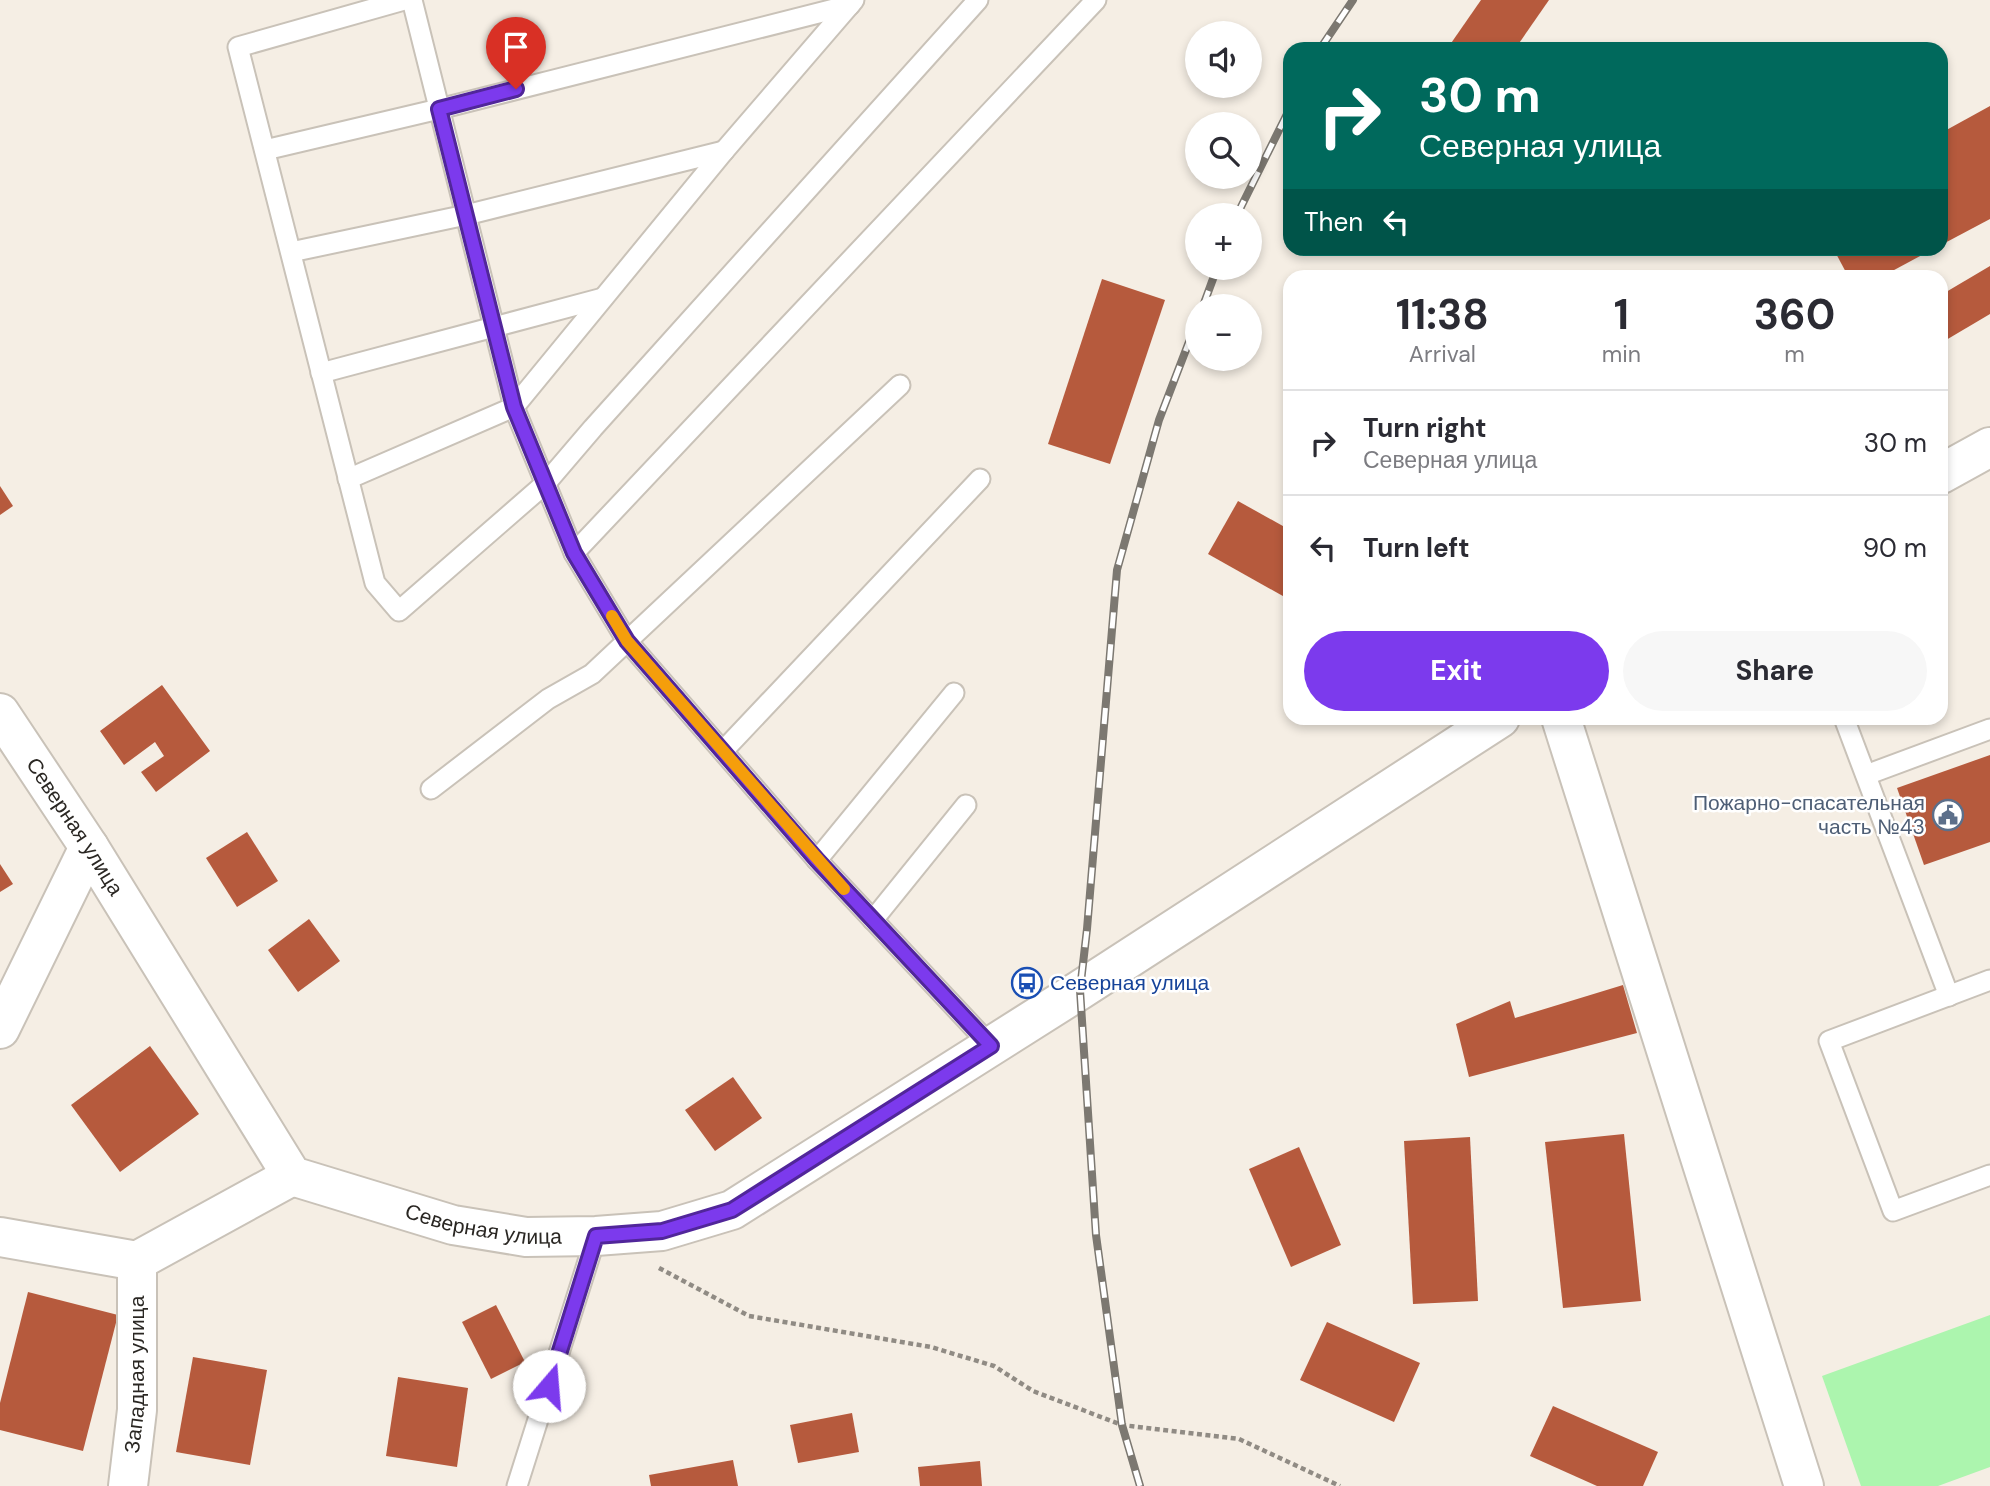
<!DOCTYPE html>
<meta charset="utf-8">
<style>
:root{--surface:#fff;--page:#f7f7f7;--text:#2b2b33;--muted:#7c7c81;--line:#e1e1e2;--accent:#7c3aed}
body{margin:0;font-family:"DM Sans",sans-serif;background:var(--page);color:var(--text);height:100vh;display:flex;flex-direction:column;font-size:26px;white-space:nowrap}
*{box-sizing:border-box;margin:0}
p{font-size:23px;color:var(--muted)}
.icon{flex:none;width:38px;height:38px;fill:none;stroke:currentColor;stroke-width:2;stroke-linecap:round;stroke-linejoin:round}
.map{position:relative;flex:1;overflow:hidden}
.side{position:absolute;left:1283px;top:270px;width:665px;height:455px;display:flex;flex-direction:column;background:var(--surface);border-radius:21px;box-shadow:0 4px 10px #0003}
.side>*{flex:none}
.banner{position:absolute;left:1283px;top:42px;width:665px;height:214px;border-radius:21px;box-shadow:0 4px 10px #0003;background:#00695c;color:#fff;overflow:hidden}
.controls{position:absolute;left:1185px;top:21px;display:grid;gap:14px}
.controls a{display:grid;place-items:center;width:77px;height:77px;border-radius:50%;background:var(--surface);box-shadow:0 4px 10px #0003;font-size:35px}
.pin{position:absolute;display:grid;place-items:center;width:60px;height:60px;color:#fff;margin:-72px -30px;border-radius:50% 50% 50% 0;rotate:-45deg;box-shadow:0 0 7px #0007}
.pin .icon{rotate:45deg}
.me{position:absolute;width:77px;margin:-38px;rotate:18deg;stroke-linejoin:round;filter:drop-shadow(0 0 5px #0008)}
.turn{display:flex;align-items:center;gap:24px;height:147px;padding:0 21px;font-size:32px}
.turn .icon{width:91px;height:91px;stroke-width:2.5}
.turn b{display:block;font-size:49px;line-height:60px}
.then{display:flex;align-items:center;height:66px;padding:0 21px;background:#0003;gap:14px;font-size:26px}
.eta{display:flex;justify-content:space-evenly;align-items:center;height:119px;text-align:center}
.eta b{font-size:42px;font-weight:700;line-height:49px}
.action{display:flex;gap:14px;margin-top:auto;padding:14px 21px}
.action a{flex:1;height:80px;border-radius:42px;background:var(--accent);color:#fff;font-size:28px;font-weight:700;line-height:80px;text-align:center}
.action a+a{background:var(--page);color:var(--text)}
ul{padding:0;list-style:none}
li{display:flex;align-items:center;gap:21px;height:105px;padding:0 21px;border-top:2px solid var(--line)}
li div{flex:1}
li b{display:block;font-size:26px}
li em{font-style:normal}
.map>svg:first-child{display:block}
</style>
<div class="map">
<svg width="1990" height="1486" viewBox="0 0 1990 1486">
<rect width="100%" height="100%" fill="#f5eee4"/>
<path fill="#acf5ae" d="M1990,1315V1467L1938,1486H1861L1822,1376Z"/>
<g fill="#b65a3d">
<path d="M1481,0H1549L1515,49H1447Z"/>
<path d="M1990,106V219L1941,245V133Z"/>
<path d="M1833,248H1935L1883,276H1848Z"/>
<path d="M1990,266V314L1941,343V295Z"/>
<path d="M1102,279L1165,300L1110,464L1048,444Z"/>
<path d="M0,486L13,506L0,515Z"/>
<path d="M1238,501L1290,530V600L1208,554Z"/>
<path d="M162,685L210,751L156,792L141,772L164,756L155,742L124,765L100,731Z"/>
<path d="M1990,755V842L1924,865L1897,788Z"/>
<path d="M247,832L278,881L237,907L206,858Z"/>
<path d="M0,864L13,884L0,892Z"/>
<path d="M309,919L340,961L298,992L268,950Z"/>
<path d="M1623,985L1637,1033L1469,1077L1456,1024L1510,1001L1515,1018Z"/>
<path d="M150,1046L199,1114L120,1172L71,1105Z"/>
<path d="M733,1077L762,1118L715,1151L685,1110Z"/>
<path d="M1624,1134L1641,1301L1563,1308L1545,1142Z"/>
<path d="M1470,1137L1478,1301L1413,1304L1404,1141Z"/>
<path d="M1299,1147L1341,1245L1291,1267L1249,1169Z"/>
<path d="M28,1292L118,1315L83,1451L0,1430V1403Z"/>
<path d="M496,1305L525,1362L491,1379L462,1322Z"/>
<path d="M1327,1322L1420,1363L1394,1422L1300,1380Z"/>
<path d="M193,1357L267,1370L250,1465L176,1452Z"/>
<path d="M398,1377L468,1388L457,1467L386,1456Z"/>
<path d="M1553,1406L1658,1452L1643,1486H1597L1530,1456Z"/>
<path d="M852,1413L859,1452L798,1463L790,1425Z"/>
<path d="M733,1460L738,1486H651L649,1475Z"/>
<path d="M980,1461L982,1486H920L918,1467Z"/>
</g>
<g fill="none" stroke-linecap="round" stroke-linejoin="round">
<g stroke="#c9c2b8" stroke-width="23">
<g id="service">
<path d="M404,0L238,47L375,583L399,611L546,483L593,428L978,0"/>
<path d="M412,0L514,407L574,553L627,641L817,860L991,1046"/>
<path d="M265,150L439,109L850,5"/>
<path d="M291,252L466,215L724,151"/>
<path d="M321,373L603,298"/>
<path d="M348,479L514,407L724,151L854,0"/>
<path d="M574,553L1096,0"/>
<path d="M1844,718L1949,996"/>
<path d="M723,751L980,479"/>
<path d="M1866,775L1990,729"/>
<path d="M431,789L548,699L592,674L900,385"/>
<path d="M817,860L954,693"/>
<path d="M873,920L966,805"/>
<path d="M1990,980L1829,1041L1893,1211L1990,1175"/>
<path d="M517,1486L596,1236"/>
</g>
</g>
<g stroke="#c9c2b8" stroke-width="42">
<g id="minor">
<path d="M1561,718L1804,1486"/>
<path d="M0,1029L89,847"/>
<path d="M0,1237L137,1261L292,1176"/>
<path id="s1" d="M128,1486L137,1410V1261"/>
</g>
</g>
<g stroke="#c9c2b8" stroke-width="42">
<g id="tertiary">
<path d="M1941,474L1990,447"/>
<path id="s2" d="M0,713L89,847L292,1176L453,1225L526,1237L596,1236L662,1231L732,1210L1080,990L1500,718"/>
</g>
</g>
<path stroke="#908b84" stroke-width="4.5" stroke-dasharray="5 3.5" stroke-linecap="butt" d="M659,1268L749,1316L931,1347L994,1366L1033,1391L1122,1425L1239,1439L1340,1486"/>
<use href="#service" stroke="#fff" stroke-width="19"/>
<use href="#minor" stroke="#fff" stroke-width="38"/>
<use href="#tertiary" stroke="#fff" stroke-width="38"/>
<g stroke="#7c7871" stroke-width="8">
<g id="rail">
<path d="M1320,49L1353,0"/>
<path d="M1237,215L1290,108"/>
<path d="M1203,306L1217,268"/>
<path d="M1140,1486L1122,1425L1096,1235L1080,990L1087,929L1117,570L1159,420L1197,321"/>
</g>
</g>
<use href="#rail" stroke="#fff" stroke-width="5" stroke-dasharray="16" stroke-linecap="butt"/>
</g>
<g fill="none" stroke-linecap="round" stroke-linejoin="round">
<g stroke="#51269a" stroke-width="18">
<path id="route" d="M516,89L439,109L514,407L574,553L627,641L817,860L991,1046L732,1210L662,1231L596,1236L549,1386"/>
</g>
<use href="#route" stroke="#7c3aed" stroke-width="12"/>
<path stroke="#f59e0b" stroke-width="12" d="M612,616L627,641L844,889"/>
</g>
<defs>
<g id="civic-ring" transform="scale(1.575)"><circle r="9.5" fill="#fff" stroke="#5c6f8a" stroke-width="1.5"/><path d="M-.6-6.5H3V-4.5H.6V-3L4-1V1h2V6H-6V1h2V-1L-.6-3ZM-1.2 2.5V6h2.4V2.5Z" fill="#5c6f8a"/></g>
<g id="bus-ring" transform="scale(1.575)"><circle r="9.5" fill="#fff" stroke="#1a4fb4" stroke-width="1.5"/><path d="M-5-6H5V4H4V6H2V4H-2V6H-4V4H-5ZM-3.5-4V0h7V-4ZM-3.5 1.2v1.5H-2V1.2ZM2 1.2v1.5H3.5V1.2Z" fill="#1a4fb4"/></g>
</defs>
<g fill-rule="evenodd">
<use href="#civic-ring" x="1948" y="815"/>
<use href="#bus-ring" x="1027" y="983"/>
</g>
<g text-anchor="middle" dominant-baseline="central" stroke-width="5" stroke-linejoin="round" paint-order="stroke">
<g font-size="21" fill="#4e5e75" stroke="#fff" text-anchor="end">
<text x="1925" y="803">Пожарно-спасательная<tspan x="1925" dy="24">часть №43</tspan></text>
</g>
<g font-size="21" fill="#2a2723" stroke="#fff">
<text stroke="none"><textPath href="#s2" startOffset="136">Северная улица</textPath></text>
<text stroke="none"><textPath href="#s2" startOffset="746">Северная улица</textPath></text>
<text stroke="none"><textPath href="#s1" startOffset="112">Западная улица</textPath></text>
</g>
<g font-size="21" fill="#164399" stroke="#fff" text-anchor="start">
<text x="1050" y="983">Северная улица</text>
</g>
</g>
</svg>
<div class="controls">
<a><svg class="icon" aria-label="sound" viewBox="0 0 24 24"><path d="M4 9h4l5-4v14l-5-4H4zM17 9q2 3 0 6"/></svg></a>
<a><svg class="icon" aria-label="search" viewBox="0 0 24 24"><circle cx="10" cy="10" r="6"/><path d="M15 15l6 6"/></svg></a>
<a>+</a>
<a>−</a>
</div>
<div class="pin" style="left:516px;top:89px;background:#d93025"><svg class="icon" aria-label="arrive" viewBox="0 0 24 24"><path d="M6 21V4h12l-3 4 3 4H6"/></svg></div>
<svg class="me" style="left:549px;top:1386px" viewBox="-20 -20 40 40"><circle r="19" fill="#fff"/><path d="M0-13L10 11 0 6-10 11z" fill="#7c3aed"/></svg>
<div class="banner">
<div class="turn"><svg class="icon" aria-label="right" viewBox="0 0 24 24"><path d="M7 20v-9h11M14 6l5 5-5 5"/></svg><div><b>30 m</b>Северная улица</div></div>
<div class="then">Then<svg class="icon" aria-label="left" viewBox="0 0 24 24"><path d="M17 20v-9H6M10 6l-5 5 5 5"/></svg></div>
</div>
<section class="side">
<div class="eta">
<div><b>11:38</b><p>Arrival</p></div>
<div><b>1</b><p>min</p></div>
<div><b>360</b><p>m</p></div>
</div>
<ul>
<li><svg class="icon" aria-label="right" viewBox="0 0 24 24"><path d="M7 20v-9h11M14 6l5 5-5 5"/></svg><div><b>Turn right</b><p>Северная улица</p></div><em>30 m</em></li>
<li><svg class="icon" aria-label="left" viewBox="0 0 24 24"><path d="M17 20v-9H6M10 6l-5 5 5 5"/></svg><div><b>Turn left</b></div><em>90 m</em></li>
</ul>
<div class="action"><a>Exit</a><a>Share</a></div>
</section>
</div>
